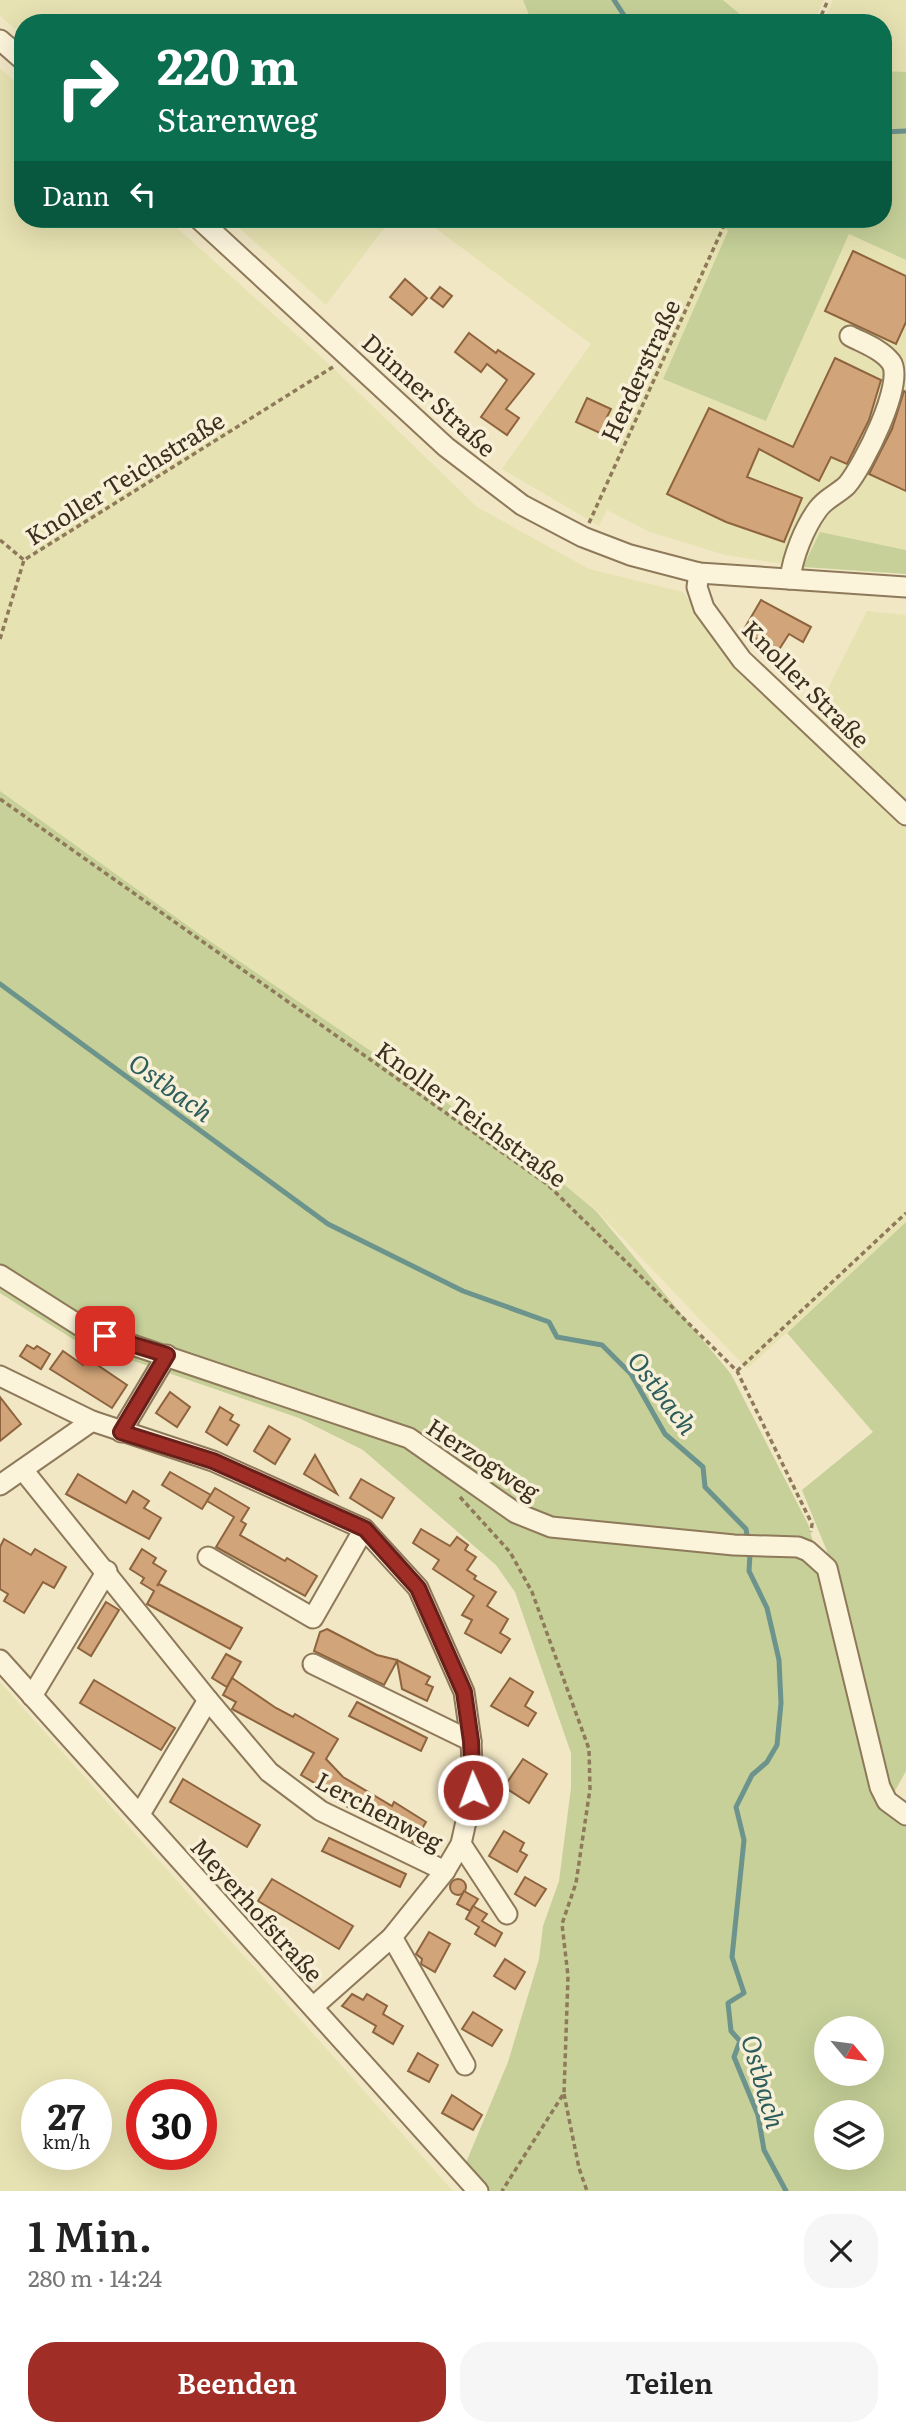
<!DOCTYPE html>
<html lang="de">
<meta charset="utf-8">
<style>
:root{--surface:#fff;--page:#f6f6f6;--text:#222;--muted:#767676;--accent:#a02e26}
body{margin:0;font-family:Literata,serif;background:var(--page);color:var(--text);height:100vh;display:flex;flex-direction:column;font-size:26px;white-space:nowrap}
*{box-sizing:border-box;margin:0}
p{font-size:23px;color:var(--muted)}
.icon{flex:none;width:38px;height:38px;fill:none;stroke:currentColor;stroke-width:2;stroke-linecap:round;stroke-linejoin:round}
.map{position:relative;height:2191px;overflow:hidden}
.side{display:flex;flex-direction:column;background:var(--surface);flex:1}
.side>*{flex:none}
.hud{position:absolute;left:14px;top:14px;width:878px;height:214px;border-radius:28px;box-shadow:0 7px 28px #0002;background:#0b6e4f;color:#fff;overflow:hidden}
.needle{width:46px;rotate:119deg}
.buttons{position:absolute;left:814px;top:2016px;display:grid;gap:14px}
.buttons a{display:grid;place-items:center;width:70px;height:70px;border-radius:50%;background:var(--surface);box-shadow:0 7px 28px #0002;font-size:35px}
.speed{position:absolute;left:21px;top:2079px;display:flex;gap:14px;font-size:35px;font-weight:700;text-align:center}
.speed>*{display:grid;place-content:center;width:91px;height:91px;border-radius:50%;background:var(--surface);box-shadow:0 7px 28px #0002;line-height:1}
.speed small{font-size:18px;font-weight:400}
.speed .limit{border:10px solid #d22;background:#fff;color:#111}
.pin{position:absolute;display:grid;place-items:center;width:60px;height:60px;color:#fff;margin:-30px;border-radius:14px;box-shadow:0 4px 10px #0006}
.me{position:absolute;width:77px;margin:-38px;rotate:358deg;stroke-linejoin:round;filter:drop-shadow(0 0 5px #0008)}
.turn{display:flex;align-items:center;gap:24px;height:147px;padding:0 28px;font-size:32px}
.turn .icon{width:91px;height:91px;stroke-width:2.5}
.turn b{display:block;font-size:49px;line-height:60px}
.then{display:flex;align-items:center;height:66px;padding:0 28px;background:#0003;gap:14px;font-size:26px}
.round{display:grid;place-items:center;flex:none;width:74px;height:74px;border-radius:28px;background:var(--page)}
.head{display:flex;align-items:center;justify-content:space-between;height:119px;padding:0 28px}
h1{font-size:42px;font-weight:600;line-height:52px}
.cta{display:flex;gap:14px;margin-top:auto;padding:14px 28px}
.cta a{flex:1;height:80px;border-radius:28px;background:var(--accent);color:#fff;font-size:28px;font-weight:600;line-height:80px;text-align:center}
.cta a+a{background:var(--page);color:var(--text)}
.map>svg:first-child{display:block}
</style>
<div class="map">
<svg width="906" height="2191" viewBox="0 0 906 2191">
<rect width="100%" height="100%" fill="#f1e7c5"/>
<g fill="#e7e2b2" fill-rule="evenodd">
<path d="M0,0H523L532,23H23V36L0,16Z"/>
<path d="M724,0H824L813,23H751Z"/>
<path d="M833,0H906V72L884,71V23H823Z"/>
<path d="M0,68L23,89V219H167L329,364L477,507L589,569L683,592L731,655L906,825V1222L747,1369L597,1211L554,1176L198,933L0,791Z"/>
<path d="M229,219H391L326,305Z"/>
<path d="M423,219H716L729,231L663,379L767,420L849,234L906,260V550L820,532L803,567L725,555L650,532L607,510L599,526L502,469L591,344Z"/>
<path d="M867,611L906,615V805L814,716Z"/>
<path d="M0,1682L438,2174L453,2191H0ZM37,2095H96V2154H37ZM142,2095H201V2154H142Z"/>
</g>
<g fill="#c6d098" fill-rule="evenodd">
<path d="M523,0H723L751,23H532Z"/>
<path d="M884,71L906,72V260L849,234L766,421L663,379L728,231L716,219H884Z"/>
<path d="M820,532L906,550V574L803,567Z"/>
<path d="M0,791L198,933L554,1176L596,1211L731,1374L808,1524L822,1573L872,1794L886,1812L906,1821V2191H487L465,2165L508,2062L539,1959L543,1926L559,1881L571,1788V1753L515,1592L496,1565L363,1450L299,1418L76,1341L0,1293ZM826,2028H872V2074H826ZM826,2112H872V2158H826Z"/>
<path d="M906,1222V1771L891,1798L833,1566L802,1490L873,1432L787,1333Z"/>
</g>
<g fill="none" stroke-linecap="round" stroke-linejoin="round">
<g stroke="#6d938d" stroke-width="5">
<path d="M614,0L629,23"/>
<path d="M884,132L906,131"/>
<path d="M0,984L328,1224L463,1291L549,1322L557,1337L602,1345L631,1374L665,1434L703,1467L705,1487L746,1529L750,1554L749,1571L767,1608L779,1660L781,1703L777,1745L767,1762L752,1775L736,1807L744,1840L732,1957L744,1993L728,2003L731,2031L740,2041L734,2057L758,2115L764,2150L786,2191"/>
</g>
</g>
<g fill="#d1a479" stroke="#8e643e" stroke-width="2">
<path d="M853,251L906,276V322L896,344L825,311Z"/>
<path d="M405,279L427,298L412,315L390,297Z"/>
<path d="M440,287L452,296L443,307L431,298Z"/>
<path d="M469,333L496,353L498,350L534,374L506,409L519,418L507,435L481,417L507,380L487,364L481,372L455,352Z"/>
<path d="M835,358L881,380L869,420L847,464L831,457L819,481L759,449L747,477L802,498L784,542L726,522L667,494L709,408L793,447Z"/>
<path d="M904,391L906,392V491L869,474L892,429Z"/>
<path d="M587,398L611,409L606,419L620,425L613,439L576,422Z"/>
<path d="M761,600L811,627L803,642L789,634L773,659L761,652L766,645L743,631Z"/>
<path d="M27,1345L34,1349L37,1346L50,1354L41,1369L20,1356Z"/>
<path d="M63,1351L83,1365L87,1358L127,1385L112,1408L50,1369Z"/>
<path d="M170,1392L190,1407L177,1427L156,1413Z"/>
<path d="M0,1397L21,1424L0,1441Z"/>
<path d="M220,1407L233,1415L230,1420L239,1425L227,1445L206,1432Z"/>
<path d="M269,1426L290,1439L275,1464L254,1451Z"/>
<path d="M315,1455L337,1494L304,1474Z"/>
<path d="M170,1472L211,1495L202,1509L162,1485Z"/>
<path d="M78,1474L126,1503L133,1491L149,1501L144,1508L161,1518L149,1539L66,1494Z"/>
<path d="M361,1479L394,1498L382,1518L350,1498Z"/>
<path d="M215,1488L249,1508L241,1521L246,1524L240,1535L285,1561L287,1558L317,1576L305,1596L216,1547L234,1517L207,1501Z"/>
<path d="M421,1529L450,1546L457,1537L468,1545L465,1550L476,1557L467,1570L476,1576L474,1579L496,1592L487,1606L508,1619L500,1633L510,1639L501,1653L465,1633L472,1620L462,1615L474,1596L433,1569L439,1560L413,1543Z"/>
<path d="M4,1539L31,1555L35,1549L66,1567L54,1588L43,1582L24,1613L4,1601L8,1594L0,1589V1547Z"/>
<path d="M142,1549L156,1558L153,1563L166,1571L157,1586L159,1584L242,1628L230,1649L147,1604L154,1591L141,1583L144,1578L130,1569Z"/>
<path d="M106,1602L119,1610L91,1656L78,1648Z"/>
<path d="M327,1629L377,1655L397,1660L430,1677L426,1684L433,1687L427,1701L402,1689L397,1661L384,1685L314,1651L320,1632Z"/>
<path d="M226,1654L241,1662L227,1687L212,1678Z"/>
<path d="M232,1678L276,1708L293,1717L295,1714L338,1739L326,1759L343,1777L392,1806L394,1802L426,1822L414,1842L331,1798L333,1794L301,1775L314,1753L232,1709L236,1702L223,1695Z"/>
<path d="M510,1678L533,1692L525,1706L536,1713L528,1726L491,1706Z"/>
<path d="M94,1680L175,1728L161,1750L80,1703Z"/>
<path d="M357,1702L427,1738L421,1751L349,1716Z"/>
<path d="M523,1759L547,1774L529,1803L504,1787Z"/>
<path d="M183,1779L260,1825L247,1847L170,1802Z"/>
<path d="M504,1831L524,1843L520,1851L527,1855L517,1872L489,1856Z"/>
<path d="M329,1838L406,1874L400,1887L322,1851Z"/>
<path d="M525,1877L546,1889L535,1906L515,1894Z"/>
<circle cx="458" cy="1887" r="8"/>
<path d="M272,1879L353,1926L339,1949L258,1901Z"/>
<path d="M464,1891L478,1899L470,1911L457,1904Z"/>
<path d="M473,1906L487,1914L482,1921L502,1933L495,1946L475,1934L479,1927L466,1919Z"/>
<path d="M429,1932L450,1944L435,1972L421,1964L422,1959L416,1954Z"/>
<path d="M505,1959L525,1972L515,1989L494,1976Z"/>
<path d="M352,1994L363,2000L367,1994L387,2006L383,2014L403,2026L393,2044L373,2032L376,2026L342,2006Z"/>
<path d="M473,2012L502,2030L492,2046L462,2029Z"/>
<path d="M418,2053L438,2065L429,2082L408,2071Z"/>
<path d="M452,2095L482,2115L473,2130L442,2113Z"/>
</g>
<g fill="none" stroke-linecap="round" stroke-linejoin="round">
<g stroke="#8e795a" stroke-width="23">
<g id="minor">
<path d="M0,40L23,60"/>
<path d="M199,219L446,447L522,505L583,537L630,555L699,573L906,587"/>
<path d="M699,573L697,587L704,608L742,660L906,815"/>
<path d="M790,579C793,556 804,528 818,509C826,498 838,494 847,485C862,468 906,382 891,362C881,349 863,343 850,336"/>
<path d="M0,1275L85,1329L409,1438L516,1513L551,1527L734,1545L798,1547L808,1551L827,1568L880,1787L887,1801L906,1815"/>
<path d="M0,1376L92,1421L213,1461L364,1529L418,1588L464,1692L471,1741L473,1790L461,1844L445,1871L392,1937L313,2007"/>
<path d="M121,1432L167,1355"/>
<path d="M23,1470L208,1700L269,1772L321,1811L445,1871"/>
<path d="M0,1485L92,1421"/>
<path d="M208,1557L313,1618L364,1529"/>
<path d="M0,1660L478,2191"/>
<path d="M313,1664L471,1741"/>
<path d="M32,1696L107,1571"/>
<path d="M140,1814L208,1700"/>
<path d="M461,1844L507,1914"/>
<path d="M392,1937L465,2065"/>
</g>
</g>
<g stroke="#8e795a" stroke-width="3.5" stroke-dasharray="5 3.5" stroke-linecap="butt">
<path d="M818,23L828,0"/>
<path d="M174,219L182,225"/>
<path d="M589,523L727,219"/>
<path d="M0,540L24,560"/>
<path d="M0,639L24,560L333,367"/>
<path d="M0,799L547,1184L737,1371L812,1524L811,1532"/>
<path d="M737,1371L906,1213"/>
<path d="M460,1497L510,1552L532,1592L589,1749L590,1789L576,1883L562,1924L568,1976L564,2093L502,2191"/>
<path d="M564,2094L579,2168L587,2191"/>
</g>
<use href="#minor" stroke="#fbf3da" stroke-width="19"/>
</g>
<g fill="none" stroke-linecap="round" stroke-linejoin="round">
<g stroke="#681e19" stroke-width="18">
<path id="route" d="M105,1336L167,1355L121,1432L213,1461L365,1529L418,1588L464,1692L471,1741L473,1790"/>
</g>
<use href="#route" stroke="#a02e26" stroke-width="12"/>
</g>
<g text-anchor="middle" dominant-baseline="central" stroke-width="7" stroke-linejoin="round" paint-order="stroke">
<g font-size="24" fill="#3d2f1f" stroke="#f8f0d6">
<text transform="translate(639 370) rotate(-65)">Herderstraße</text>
<text transform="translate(430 394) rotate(42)">Dünner Straße</text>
<text transform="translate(124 477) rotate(-32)">Knoller Teichstraße</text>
<text transform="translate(807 683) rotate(45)">Knoller Straße</text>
<text transform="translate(472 1113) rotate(36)">Knoller Teichstraße</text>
<text transform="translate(484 1458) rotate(33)">Herzogweg</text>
<text transform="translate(380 1810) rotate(28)">Lerchenweg</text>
<text transform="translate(258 1909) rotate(48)">Meyerhofstraße</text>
</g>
<g font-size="26" font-style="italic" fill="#2d5d5d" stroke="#f8f0d6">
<text transform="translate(172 1086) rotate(36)">Ostbach</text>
<text transform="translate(664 1392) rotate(53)">Ostbach</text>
<text transform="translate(765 2081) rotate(74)">Ostbach</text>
</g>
</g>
</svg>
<div class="buttons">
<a><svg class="needle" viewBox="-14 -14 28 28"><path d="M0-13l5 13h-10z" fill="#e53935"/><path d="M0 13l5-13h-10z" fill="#767676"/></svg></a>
<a><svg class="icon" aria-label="layers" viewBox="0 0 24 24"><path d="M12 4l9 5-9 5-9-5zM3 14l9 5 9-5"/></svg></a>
</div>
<div class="speed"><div>27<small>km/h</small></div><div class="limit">30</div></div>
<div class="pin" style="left:105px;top:1336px;background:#d93025"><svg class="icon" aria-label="arrive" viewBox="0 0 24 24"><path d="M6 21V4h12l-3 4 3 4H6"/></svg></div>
<svg class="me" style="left:473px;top:1790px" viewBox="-20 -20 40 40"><circle r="17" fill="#a02e26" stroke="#fff" stroke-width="3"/><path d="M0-11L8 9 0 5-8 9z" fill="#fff"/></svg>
<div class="hud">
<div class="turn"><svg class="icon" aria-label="right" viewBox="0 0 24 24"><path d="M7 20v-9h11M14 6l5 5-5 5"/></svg><div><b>220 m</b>Starenweg</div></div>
<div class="then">Dann<svg class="icon" aria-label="left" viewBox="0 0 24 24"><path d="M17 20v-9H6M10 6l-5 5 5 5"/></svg></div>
</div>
</div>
<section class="side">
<div class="head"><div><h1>1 Min.</h1><p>280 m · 14:24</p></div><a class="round"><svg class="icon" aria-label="close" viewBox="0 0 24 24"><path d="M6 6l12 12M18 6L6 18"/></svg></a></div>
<div class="cta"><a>Beenden</a><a>Teilen</a></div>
</section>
